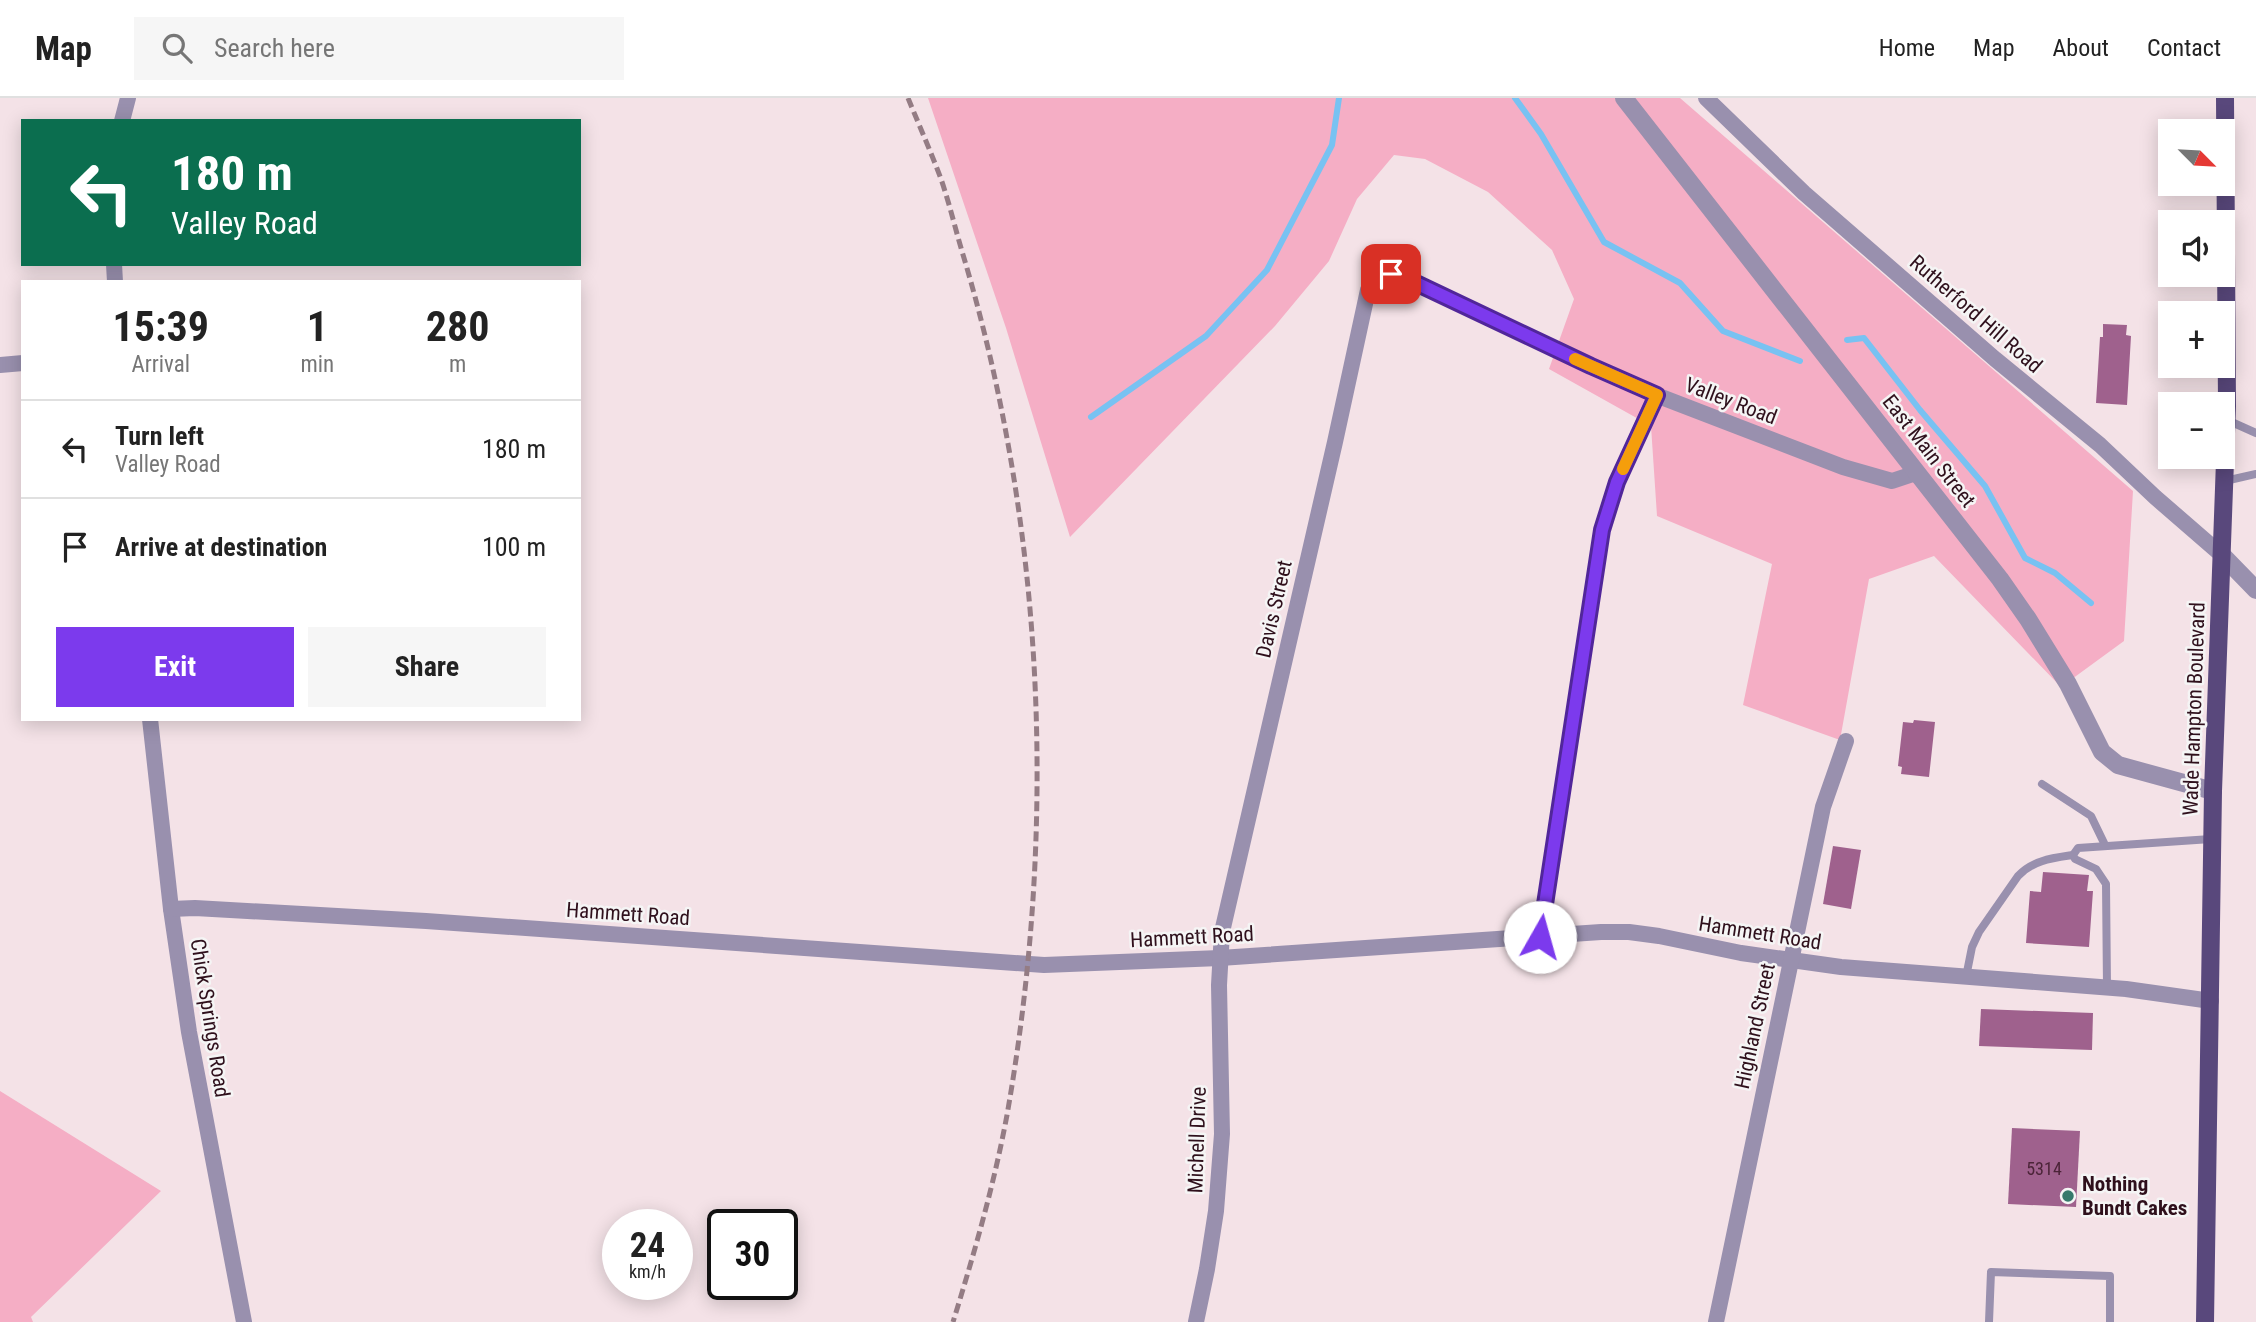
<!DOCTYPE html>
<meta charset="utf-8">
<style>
:root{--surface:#fff;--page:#f6f6f6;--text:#222;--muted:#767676;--line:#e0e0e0;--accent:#7c3aed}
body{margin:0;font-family:"Roboto Condensed",sans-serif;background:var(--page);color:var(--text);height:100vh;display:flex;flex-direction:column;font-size:26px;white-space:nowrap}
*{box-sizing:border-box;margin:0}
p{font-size:23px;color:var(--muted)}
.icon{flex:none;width:38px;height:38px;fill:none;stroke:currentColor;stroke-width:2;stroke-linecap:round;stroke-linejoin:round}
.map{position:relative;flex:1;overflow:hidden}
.drawer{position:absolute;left:21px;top:182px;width:560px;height:441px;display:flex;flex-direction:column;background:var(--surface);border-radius:0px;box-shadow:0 4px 18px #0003}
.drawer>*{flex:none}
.top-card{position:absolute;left:21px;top:21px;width:560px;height:147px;border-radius:0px;box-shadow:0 4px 18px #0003;background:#0b6e4f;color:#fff;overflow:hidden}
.needle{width:46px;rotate:114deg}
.buttons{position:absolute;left:2158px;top:21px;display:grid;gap:14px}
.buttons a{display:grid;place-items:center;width:77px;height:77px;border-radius:0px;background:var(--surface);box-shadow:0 4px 18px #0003;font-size:35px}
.speed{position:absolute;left:602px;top:1111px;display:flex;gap:14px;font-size:35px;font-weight:700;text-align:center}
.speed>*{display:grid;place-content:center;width:91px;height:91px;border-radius:50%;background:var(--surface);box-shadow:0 4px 18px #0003;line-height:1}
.speed small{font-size:18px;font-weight:400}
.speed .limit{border:4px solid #111;border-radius:10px;background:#fff;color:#111}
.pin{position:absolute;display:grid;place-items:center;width:60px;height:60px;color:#fff;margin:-30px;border-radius:14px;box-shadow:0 4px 10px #0006}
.me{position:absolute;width:77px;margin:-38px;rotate:7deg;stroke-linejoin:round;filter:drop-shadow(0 0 5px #0008)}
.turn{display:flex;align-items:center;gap:24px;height:147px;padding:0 35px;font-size:32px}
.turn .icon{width:91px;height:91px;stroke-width:2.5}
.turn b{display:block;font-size:49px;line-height:60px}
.eta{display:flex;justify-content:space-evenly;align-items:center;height:119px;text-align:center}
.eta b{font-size:42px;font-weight:700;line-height:49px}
.primary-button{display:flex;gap:14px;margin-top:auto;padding:14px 35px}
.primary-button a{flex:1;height:80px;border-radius:0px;background:var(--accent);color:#fff;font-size:28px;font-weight:700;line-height:80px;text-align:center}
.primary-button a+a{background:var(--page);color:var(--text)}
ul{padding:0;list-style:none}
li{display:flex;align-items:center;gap:21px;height:98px;padding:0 35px;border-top:2px solid var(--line)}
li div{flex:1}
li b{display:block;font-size:26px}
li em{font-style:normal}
header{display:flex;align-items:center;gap:42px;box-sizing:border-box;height:98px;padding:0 35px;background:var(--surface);border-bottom:2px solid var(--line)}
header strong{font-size:33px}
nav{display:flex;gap:38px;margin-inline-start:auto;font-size:24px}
.search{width:490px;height:63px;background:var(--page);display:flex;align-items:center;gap:18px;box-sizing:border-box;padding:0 24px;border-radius:0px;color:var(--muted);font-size:26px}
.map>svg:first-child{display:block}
</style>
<header>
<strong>Map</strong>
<div class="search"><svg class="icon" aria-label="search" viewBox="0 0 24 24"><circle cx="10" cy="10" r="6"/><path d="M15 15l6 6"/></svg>Search here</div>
<nav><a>Home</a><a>Map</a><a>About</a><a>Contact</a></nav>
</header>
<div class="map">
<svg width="2256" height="1224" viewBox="0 0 2256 1224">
<rect width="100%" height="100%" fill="#f4e2e7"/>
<g fill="#f5aec5">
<path d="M928,0H1680L2133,393L2124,543L2061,589L1934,458L1869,481L1840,642L1743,607L1772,466L1657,418L1651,328L1549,271L1574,201L1552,152L1488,94L1425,61L1394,57L1357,101L1329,163L1275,228L1070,439L1006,230Z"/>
<path d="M0,993L161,1093L31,1219L33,1224H0Z"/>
</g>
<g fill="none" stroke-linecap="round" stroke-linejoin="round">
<g stroke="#78c2f2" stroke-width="6">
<path d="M1515,0L1541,36L1604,144L1680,185L1723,233L1800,263"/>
<path d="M1847,242L1864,240L1920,312L1985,388L2025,460L2055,475L2091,505"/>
<path d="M1091,319L1206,238L1267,172L1332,47L1339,0"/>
</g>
</g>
<g fill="#9f618d">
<path d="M2103,226L2127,227L2126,237L2131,238L2127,307L2096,305L2100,239H2103Z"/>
<path d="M1914,622L1935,624L1929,679L1901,676L1902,669L1898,668L1903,624L1913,625Z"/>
<path d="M1833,748L1861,752L1851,811L1823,806Z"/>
<path d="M2043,774L2089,777L2087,793H2093L2089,849L2026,845L2030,793L2041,794Z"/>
<path d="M1981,911L2093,915L2092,952L1979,948Z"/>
<path d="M2012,1030L2080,1033L2076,1109L2008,1106Z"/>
</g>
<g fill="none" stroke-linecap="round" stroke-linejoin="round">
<g stroke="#9990ae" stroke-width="8">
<path d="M2227,322L2256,335"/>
<path d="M2225,383L2256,376"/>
<path d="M2042,686L2091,718L2105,747"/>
<path d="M1966,879L1972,849L1979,834L2018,778C2033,762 2053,760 2073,757"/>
<path d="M2107,889L2106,786L2096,771L2075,761L2073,757L2078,750L2211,741"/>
<path d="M1989,1224L1991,1174L2110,1178V1224"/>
</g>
<g stroke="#9990ae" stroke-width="16">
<path d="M1706,0L1804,95L1995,261L2100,347L2155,399L2223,458"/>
<path d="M122,23L128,0"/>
<path d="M114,166L115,184"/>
<path d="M0,267L23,265"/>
<path d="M150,621L171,811L189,934L244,1224"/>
<path d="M171,811L195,810L426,823L1044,867L1220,860L1601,834H1629L1659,838L1741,855L1841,869L2126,891L2211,903"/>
<path d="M1540,839L1602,432L1617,384L1656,297"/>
<path d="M1196,1224L1207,1171L1216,1113L1222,1036L1219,887L1222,834L1335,344L1368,192C1376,179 1384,175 1399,177L1591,268L1656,297L1843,369L1892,383L1916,375"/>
<path d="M1716,1224L1823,709L1846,643"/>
</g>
<g stroke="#9990ae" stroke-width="18">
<path d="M1624,0L2000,481L2028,521L2068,586L2102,654L2118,667L2213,693"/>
<path d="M2223,458L2256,492"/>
</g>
<path stroke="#59487c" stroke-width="18" d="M2205,1224L2213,693L2227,308L2225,0"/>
<path stroke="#947c84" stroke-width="5" stroke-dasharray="10 5" stroke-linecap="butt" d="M908,0C919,27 931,54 941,81C950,107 956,134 964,160C1046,437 1057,733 1007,1017C994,1087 974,1156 953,1224"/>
</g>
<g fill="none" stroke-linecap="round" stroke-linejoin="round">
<g stroke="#51269a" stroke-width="18">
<path id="route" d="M1391,176L1399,177L1591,268L1657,297L1617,384L1602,432L1540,839"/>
</g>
<use href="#route" stroke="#7c3aed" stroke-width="12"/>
<path stroke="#f59e0b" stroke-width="12" d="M1575,261L1657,297L1623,371"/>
</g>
<circle fill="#36796c" stroke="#f5f5f5" stroke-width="2.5" cx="2068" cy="1098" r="7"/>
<g text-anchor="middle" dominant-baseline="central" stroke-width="5" stroke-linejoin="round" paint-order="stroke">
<g font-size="18" fill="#4b2438">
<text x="2044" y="1070">5314</text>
</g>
<g font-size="21" fill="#2f101c" stroke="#f5f5f5">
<text transform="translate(1976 216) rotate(41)">Rutherford Hill Road</text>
<text transform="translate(1731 303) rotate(21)">Valley Road</text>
<text transform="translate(1929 353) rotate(52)">East Main Street</text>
<text transform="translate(1274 511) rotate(-77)">Davis Street</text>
<text transform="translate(2194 611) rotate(-88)">Wade Hampton Boulevard</text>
<text transform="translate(628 816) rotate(4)">Hammett Road</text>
<text transform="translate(1760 835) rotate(9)">Hammett Road</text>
<text transform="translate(1192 839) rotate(-3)">Hammett Road</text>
<text transform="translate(210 920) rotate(81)">Chick Springs Road</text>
<text transform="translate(1755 928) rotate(-78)">Highland Street</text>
<text transform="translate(1197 1042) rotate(-88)">Michell Drive</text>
</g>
<g font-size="21" font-weight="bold" fill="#2f101c" stroke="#f5f5f5" text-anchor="start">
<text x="2082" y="1086">Nothing<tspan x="2082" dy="24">Bundt Cakes</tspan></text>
</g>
</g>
</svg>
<div class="buttons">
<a><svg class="needle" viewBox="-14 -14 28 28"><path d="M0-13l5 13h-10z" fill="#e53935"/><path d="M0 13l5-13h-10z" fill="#767676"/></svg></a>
<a><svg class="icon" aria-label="sound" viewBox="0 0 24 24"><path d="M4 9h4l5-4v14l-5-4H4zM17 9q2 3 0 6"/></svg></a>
<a>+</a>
<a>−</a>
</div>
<div class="speed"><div>24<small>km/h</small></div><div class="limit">30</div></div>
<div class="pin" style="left:1391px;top:176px;background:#d93025"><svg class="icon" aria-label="arrive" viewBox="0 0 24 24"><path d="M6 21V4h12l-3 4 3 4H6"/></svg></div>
<svg class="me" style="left:1540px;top:839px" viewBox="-20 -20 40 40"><circle r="19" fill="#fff"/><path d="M0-13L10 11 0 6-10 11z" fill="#7c3aed"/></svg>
<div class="top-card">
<div class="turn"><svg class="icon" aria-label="left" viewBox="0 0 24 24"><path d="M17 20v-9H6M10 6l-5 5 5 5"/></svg><div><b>180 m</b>Valley Road</div></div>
</div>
<section class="drawer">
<div class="eta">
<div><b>15:39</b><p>Arrival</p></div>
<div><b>1</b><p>min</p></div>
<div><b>280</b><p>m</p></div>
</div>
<ul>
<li><svg class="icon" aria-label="left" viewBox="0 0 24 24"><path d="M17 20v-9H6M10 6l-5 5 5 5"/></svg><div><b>Turn left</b><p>Valley Road</p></div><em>180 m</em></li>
<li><svg class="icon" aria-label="arrive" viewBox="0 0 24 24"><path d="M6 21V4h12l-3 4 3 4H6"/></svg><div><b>Arrive at destination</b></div><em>100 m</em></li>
</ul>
<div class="primary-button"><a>Exit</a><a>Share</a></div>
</section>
</div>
